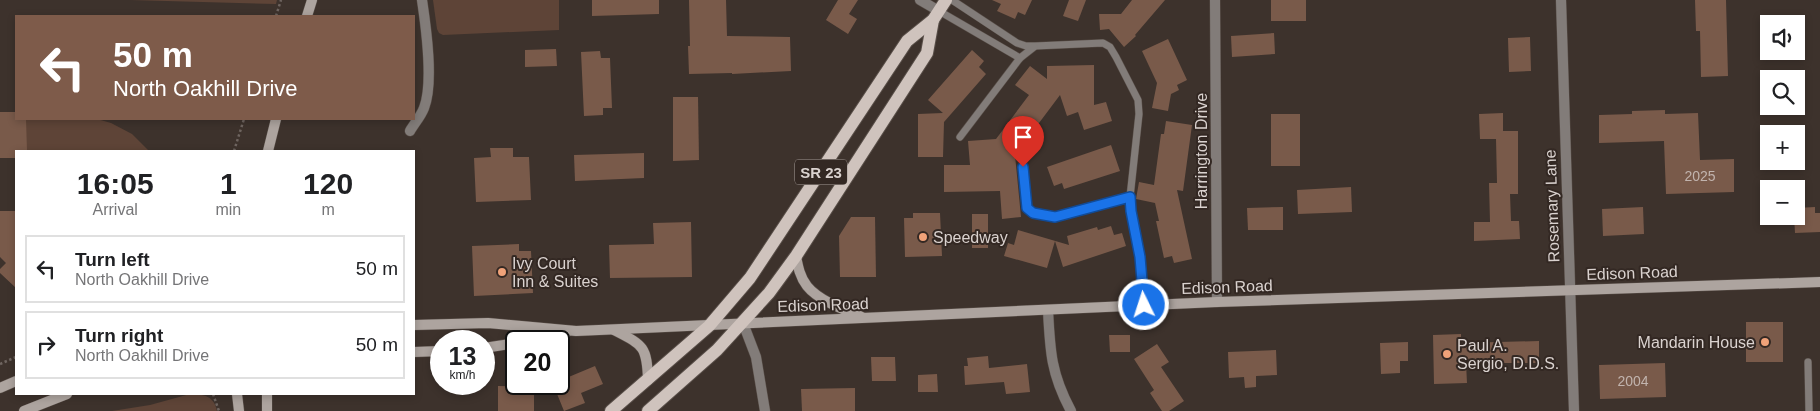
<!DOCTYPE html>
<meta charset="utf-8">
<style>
:root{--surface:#fff;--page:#f2f2f2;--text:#202124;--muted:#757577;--line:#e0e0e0}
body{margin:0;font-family:Helvetica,sans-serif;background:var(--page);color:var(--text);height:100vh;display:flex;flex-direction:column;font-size:19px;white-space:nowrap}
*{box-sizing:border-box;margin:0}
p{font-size:16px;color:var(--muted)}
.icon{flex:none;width:28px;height:28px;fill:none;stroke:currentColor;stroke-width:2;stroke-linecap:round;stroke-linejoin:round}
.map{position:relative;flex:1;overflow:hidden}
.side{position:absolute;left:15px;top:150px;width:400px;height:245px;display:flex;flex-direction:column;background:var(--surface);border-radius:0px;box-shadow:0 2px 8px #0003}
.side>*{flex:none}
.hud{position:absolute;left:15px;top:15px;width:400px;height:105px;border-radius:0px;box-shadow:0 2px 8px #0003;background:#7e5b4a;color:#fff;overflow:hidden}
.tools{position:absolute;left:1760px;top:15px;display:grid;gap:10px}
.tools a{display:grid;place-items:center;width:45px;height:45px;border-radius:0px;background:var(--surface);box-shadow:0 2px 8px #0003;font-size:25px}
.speed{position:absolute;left:430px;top:330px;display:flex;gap:10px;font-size:25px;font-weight:700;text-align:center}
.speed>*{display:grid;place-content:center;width:65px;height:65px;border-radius:50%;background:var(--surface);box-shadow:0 2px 8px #0003;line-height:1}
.speed small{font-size:12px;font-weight:400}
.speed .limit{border:2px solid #111;border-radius:8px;background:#fff;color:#111}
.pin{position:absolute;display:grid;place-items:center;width:42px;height:42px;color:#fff;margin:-51px -21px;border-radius:50% 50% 50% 0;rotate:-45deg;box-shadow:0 0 5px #0007}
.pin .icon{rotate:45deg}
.me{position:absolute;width:55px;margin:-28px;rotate:356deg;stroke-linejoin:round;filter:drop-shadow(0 0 4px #0008)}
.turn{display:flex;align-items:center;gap:18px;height:105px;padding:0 15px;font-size:22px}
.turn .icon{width:65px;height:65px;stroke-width:2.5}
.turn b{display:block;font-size:35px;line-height:42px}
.eta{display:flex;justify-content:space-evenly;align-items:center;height:85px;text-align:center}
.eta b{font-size:30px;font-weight:700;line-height:35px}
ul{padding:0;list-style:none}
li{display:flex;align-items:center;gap:15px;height:68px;margin:0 10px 8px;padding:0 5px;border:2px solid var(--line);border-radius:0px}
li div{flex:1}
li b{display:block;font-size:19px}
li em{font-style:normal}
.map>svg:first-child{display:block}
</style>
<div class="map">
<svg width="1820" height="411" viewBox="0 0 1820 411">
<rect width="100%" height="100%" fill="#3d322c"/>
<g fill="#5e4437">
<path d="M130,0H277L276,4Z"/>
<path d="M433,0H559V30L443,35L439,33L437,29Z"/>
<path d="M23,119H97L111,123L132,134L149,151H24Z"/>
<path d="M190,394C204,394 214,396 217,411H112L150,405Z"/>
</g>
<g fill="#795a4a">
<path d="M592,0H659V14L592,16Z"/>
<path d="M689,0H726L727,36L790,37L791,71L732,74V73L689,74L688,46H690Z"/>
<path d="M838,0H858L849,14L857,19L848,34L826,20Z"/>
<path d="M992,0H1032L1025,15L1018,12L1015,19L997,11L1001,4Z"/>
<path d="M1069,0H1086L1078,21L1063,16Z"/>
<path d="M1132,0H1165L1135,35L1136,36L1124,47L1109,29L1100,30L1099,14H1121Z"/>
<rect x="1271" y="0" width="35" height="21"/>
<path d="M1695,0H1726L1728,76L1701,77L1700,31H1696Z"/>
<path d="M1274,33L1275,54L1232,57L1231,36Z"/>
<path d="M1530,37L1531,71L1509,72L1508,38Z"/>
<path d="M1168,39L1187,80L1177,85L1179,90L1171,94L1168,111L1152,108L1157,83L1142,51Z"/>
<path d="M556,49L557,66L525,67V50Z"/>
<path d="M972,50L984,61L979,67L986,74L944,122L943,157H918V114L943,113L928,100Z"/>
<path d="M600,51L601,58H610L612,108H603V115L584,116L581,52Z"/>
<path d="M1094,65V105L1106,102L1112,121L1084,130L1078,112L1067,116L1060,95L1015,155L1021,217L1002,219L1000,191L944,192V165H970L968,141L996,139L1029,95L1015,85L1030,66L1047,79V66Z"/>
<path d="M673,97H698L699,160L673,161Z"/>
<path d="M1665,110V114L1698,113L1700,160L1734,159V192L1666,194L1664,141L1599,143V115L1632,114V111Z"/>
<path d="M0,112H16V119H26L27,151H16V158H0Z"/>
<path d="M1503,113V131H1518V194H1510L1511,221H1519L1520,239L1474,241V222H1490L1489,183H1497L1496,139H1480L1479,114Z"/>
<rect x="1271" y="114" width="29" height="52"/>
<path d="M1166,121L1192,125L1183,191L1177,190L1192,259L1174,263L1172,256L1164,258L1156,221H1159L1155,203L1136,199L1139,182L1154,185L1161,134H1164Z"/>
<path d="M1111,145L1120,171L1064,189L1062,183L1054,186L1047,167Z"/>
<path d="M490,148H513V157H529L531,200L476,202L474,158L491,157Z"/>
<path d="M644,153V178L575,181L574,155Z"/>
<path d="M1351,187L1352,212L1298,214L1297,190Z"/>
<path d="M1283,207V230H1248L1247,208Z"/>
<path d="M1643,207L1644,234L1603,236L1602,209Z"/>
<path d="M1815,207V213H1820V232L1795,233L1794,216H1796V208Z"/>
<path d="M0,211H16V288L0,273V269L6,263L0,257Z"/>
<path d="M913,213H940L942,256L905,257L904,218H913Z"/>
<rect x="972" y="214" width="16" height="34"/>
<path d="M851,217H875L876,277H840L839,236Z"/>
<path d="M691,222L692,277L610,278L609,245L654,244L653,223Z"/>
<path d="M1111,226L1114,235L1122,233L1126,246L1063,267L1055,241L1047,268L1004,256L1008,243L1014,245L1018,230L1069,245L1067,236L1097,227L1098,230Z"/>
<path d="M519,244V251H531L533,293L474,296L472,246Z"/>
<rect x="1746" y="322" width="37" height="40"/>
<path d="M1461,334V343L1539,341V363H1466L1467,383L1434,384L1433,335Z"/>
<path d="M1109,335H1130V352H1110Z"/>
<path d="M1408,342V361H1400V373L1381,374L1380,343Z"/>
<path d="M1157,344L1169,362L1161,367L1184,401L1169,411H1162L1150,393L1154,390L1134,359Z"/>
<path d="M1276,350L1277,375L1256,376V387L1245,388L1244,377L1229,378L1228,352Z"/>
<path d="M988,356L989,368L1027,364L1030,392L1006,394L1004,382L965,385L964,366H968L967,358Z"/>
<path d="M871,357H895L896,381H872Z"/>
<path d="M1665,363L1666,397L1600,399L1599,365Z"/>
<path d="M595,366L603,384L581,393L585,403L564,411L553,384H559V381Z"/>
<path d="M937,374L938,392H918V375Z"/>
<path d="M498,386L534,387V411H498Z"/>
<path d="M855,388V411H802L801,389Z"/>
</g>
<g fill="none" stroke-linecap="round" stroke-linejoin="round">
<g stroke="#594f49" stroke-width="8">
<g id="lane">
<path d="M952,0L1017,43L1026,46H1035L1103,43L1110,47L1116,57L1138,100L1139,114L1130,197L1131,211L1140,257L1144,305"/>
<path d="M939,11L1020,58"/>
<path d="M960,137L1020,58L1034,47"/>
<path d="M1023,167L1027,208L1033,213L1055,217L1130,197"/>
<path d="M1808,362L1809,411"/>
</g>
</g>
<g stroke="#594f49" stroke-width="11">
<g id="street">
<path d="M920,0L939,11"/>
<path d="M1215,0L1217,302"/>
<path d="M1561,0L1574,411"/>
<path d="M410,131C414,124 421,116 424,108C434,83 426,27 422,0"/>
<path d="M1048,310C1050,351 1051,374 1071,411"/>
<path d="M743,323L756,357L765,411"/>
</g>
</g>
<g stroke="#594f49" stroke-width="11">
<g id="secondary">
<path d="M307,16L312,0"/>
<path d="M268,151L276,119"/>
<path d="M796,256C798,267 800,277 807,286C819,301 845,310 862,317"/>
<path d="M414,325L488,323L576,331L599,330L1217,302L1820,282"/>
<path d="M614,330C643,345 647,346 648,380"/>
<path d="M525,341L566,333"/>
<path d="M484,348L516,343"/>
<path d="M414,352L441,351"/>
<path d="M0,388L16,381"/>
<path d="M237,394L239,411"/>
<path d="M267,394V411"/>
<path d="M24,411L67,394"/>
</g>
</g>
<g stroke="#594f49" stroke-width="14">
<g id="primary">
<path d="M611,411L709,326L750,278L907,41L933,20L946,0"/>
<path d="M648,411L717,350L769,293L796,256L927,53L933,20"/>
</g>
</g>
<g stroke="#6f6560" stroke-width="2.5" stroke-dasharray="2.5 2.5" stroke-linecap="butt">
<path d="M276,16L281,0"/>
<path d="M234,151L244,119"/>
<path d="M0,364L16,357"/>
<path d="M213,394L219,411"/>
</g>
<use href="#lane" stroke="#827c79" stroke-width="7"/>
<use href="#street" stroke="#827c79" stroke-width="10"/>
<use href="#secondary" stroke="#ada49f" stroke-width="10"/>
<use href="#primary" stroke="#cfc3bd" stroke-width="12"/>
</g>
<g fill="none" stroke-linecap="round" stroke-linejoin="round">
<g stroke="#114b97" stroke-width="12">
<path id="route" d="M1023,167L1027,208L1033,213L1055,217L1130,197L1131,211L1140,257L1144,305"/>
</g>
<use href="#route" stroke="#1a73e8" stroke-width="9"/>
</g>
<g fill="#f0a279" stroke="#332823" stroke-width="2">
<circle cx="923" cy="237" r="5"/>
<circle cx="502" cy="272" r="5"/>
<circle cx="1765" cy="342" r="5"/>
<circle cx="1447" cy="354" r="5"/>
</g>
<g text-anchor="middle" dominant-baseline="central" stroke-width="4" stroke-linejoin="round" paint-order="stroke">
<g font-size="14" fill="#c2b4ae">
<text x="1700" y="176">2025</text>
<text x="1633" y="381">2004</text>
</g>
<rect fill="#332823" stroke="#a89f9b" stroke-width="1" x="795" y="159.5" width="52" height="25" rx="4"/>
<g font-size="15" font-weight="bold" fill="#dad2cf">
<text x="821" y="172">SR 23</text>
</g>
<g font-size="16" fill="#dad2cf" stroke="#332823">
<text transform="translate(1201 151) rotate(-90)">Harrington Drive</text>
<text transform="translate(1552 206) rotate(-92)">Rosemary Lane</text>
<text transform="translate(1632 273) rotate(-2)">Edison Road</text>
<text transform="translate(1227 287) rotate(-2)">Edison Road</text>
<text transform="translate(823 305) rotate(-2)">Edison Road</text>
</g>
<g font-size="16" fill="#dad2cf" stroke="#332823" text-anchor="start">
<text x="933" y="237">Speedway</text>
<text x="512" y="263">Ivy Court<tspan x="512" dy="18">Inn &amp; Suites</tspan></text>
<text x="1755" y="342" text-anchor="end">Mandarin House</text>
<text x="1457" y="345">Paul A.<tspan x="1457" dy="18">Sergio, D.D.S.</tspan></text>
</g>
</g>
</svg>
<div class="tools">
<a><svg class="icon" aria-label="sound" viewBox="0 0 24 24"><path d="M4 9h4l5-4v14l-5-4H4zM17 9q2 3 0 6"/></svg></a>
<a><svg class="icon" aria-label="search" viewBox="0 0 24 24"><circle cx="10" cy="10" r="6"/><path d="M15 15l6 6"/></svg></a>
<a>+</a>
<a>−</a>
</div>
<div class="speed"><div>13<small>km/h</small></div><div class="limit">20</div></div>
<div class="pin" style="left:1023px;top:167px;background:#d93025"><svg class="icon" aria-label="arrive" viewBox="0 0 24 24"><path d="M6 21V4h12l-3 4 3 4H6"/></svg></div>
<svg class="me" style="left:1144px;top:305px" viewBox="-20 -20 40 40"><circle r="17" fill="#1a73e8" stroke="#fff" stroke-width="3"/><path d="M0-11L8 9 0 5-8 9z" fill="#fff"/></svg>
<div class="hud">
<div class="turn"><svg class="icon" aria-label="left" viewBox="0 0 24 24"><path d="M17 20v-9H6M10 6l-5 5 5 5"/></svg><div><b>50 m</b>North Oakhill Drive</div></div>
</div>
<section class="side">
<div class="eta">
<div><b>16:05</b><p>Arrival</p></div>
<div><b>1</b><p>min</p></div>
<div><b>120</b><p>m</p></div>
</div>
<ul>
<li><svg class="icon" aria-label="left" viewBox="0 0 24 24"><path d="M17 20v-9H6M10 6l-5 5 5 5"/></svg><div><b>Turn left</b><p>North Oakhill Drive</p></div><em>50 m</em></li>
<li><svg class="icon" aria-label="right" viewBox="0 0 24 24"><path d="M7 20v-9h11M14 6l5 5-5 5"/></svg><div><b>Turn right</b><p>North Oakhill Drive</p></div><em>50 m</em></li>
</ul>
</section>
</div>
